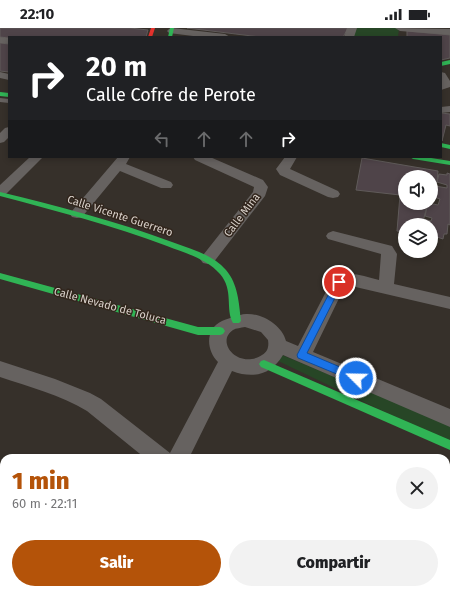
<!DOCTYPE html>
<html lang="es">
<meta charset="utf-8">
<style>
:root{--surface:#fff;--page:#f2f2f2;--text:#202124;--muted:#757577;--accent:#b45309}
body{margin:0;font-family:"Fira Sans",sans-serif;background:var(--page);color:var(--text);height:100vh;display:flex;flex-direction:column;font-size:15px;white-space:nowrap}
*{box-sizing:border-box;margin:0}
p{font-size:13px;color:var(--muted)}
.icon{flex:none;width:22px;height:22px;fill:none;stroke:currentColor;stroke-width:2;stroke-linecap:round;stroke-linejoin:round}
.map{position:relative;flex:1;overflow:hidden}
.details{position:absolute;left:0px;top:426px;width:450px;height:140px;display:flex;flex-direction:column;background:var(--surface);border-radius:12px 12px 0 0;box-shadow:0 2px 6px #0003}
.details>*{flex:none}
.banner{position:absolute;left:8px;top:8px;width:434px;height:122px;border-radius:0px;box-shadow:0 2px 6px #0003;background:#202124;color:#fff;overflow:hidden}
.controls{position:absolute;left:398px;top:142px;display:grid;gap:8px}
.controls a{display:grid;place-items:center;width:40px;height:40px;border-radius:50%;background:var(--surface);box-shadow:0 2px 6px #0003;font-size:20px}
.pin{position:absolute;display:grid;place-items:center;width:34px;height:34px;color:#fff;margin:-17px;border:2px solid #fff;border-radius:50%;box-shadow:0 1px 4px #0007}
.me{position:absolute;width:44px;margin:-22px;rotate:293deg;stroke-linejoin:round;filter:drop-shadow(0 0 3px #0008)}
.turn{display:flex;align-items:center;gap:14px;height:84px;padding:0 12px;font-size:18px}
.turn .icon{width:52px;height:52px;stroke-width:2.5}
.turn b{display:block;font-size:28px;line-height:34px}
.lanes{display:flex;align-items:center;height:38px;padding:0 12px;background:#0003;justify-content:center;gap:20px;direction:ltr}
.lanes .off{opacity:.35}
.round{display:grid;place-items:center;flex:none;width:42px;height:42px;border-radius:21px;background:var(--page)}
.summary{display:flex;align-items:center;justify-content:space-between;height:68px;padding:0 12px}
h1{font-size:24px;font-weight:800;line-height:30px;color:var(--accent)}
.button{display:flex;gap:8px;margin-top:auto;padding:8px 12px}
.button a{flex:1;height:46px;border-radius:24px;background:var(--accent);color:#fff;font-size:16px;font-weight:800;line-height:46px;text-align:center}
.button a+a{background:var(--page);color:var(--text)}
.status{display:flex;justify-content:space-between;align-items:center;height:28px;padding:0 20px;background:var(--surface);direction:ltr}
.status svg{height:11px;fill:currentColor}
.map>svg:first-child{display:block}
</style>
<div class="status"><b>22:10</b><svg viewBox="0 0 49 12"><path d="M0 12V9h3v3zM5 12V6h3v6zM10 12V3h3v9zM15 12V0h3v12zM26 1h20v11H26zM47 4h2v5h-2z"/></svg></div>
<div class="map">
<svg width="450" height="566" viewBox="0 0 450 566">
<rect width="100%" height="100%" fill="#36302a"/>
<g fill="#274626">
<path d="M354,0H399L398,9H350Z"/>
<path d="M282,327L450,397V415L278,333Z"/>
</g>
<g fill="#4f4449" stroke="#605b5a">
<path d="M0,0H130L148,2L146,9L9,10L0,9Z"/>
<path d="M187,0H348L343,9H260Z"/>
<path d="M407,3L450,7V30L441,32V9H407Z"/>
<path d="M0,15L9,16V44L0,43Z"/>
<path d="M441,85L450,86V98L446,97L442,113Z"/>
<path d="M362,130L438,143L437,154L431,169V149H405V175H428L422,197H405V205L397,203L400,167L356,162Z"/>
<path d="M447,145L450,146V197L448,196L447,206H444L443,211L431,207V197H422L423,191L431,193L432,190L425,188L428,175L438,177L440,171L431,168L435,158L447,160V157L437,154L439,146L447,147Z"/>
</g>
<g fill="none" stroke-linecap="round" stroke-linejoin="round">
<path fill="#666260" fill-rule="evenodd" d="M0,70L9,71V75L0,74Z"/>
<g fill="#666260" fill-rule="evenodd">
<path d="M172,0L225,6L230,9H201L169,5L167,3L169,1Z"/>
<path d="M347,0H357L354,9H344Z"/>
<path d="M395,0L450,1V7L400,3Z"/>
<path d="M0,9L9,10V16L0,15Z"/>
<path d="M0,44L9,46V52L0,50Z"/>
<path d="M441,44L445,45L450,53V59L441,62Z"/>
<path d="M450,78V84L441,85V79Z"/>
<path d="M9,99V109L4,114L0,115V105L5,100Z"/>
<path d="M30,129H43L5,167L0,168V157Z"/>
<path d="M118,129H130L126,136L171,154L173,157L171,160H161L120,143L82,189L77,190L72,189L70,186L72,183Z"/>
<path d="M193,129H210L263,152L268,159L265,168L213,235L208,236L203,235L200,231L253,164L254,159L195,132Z"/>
<path d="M285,129H297L290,141L338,163L340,166L338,169L333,170L328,169L280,147L276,141Z"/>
<path d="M333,203L392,218L397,226L394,256L450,269V281L347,257L345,258L313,324L450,381V399L283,327C271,347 253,351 232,343L189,430H145L87,383C60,367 30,359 0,349V333L55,351L90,365L101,371L170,425L218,334C206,322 205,301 222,293C226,291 230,290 234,289C237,288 242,286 246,286C262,285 282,297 286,313L298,318L333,250C349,242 363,248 379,252L381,226L328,211L326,208L328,205ZM245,299L261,304L268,312C269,318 268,324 262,327C238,342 215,314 233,302C236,300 241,300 245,299Z"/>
<path d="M343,562H369L368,566H342Z"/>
<path d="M387,562H417L418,566H388Z"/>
</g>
<g fill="#30b455" fill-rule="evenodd">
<path d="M170,0H174L172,9H168Z"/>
<path d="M450,32V36L441,38V34Z"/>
<path d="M0,64L9,65V69L0,68Z"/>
<path d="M441,115L450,117V121L441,119Z"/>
<path d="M410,129H425L450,133V137L413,131Z"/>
<path d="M0,164C58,178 116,193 172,214C191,221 212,226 226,242C238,256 239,275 241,293L239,295H233C225,281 234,262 220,246C207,231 185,225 167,218C112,197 56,183 0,168Z"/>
<path d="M0,245L198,299H220L223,300L225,303L223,306L220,307H198L0,251Z"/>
<path d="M264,332L450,412V422L261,339L259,336L261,333Z"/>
</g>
<path fill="#e5322d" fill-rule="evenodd" d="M151,0H155L152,9H148Z"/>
</g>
<path fill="#1a73e8" stroke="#114b97" d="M339,251L343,254L307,325L359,347L361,350L359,353L356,354L298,330L297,327L335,254Z"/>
<g text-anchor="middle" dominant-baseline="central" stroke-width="3" stroke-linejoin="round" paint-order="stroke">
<g font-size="11" fill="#d8d0c9" stroke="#31251c">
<text transform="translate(242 187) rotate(-53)">Calle Mina</text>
<text transform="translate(120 188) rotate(18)">Calle Vicente Guerrero</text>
<text transform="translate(110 278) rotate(15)">Calle Nevado de Toluca</text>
</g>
</g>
</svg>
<div class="controls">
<a><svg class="icon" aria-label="sound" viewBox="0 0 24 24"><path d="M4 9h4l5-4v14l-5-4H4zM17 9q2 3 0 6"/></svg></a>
<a><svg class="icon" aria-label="layers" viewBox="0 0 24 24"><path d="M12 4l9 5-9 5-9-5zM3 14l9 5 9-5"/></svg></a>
</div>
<div class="pin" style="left:339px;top:254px;background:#d93025"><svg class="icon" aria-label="arrive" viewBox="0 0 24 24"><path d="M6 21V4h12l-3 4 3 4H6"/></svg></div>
<svg class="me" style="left:356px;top:350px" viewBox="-20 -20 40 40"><circle r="17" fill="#1a73e8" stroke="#fff" stroke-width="3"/><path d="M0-11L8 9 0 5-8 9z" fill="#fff"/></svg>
<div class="banner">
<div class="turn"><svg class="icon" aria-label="right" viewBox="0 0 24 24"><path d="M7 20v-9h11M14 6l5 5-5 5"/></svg><div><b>20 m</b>Calle Cofre de Perote</div></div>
<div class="lanes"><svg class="icon off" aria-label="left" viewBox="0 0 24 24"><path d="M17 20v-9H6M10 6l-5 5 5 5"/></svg><svg class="icon off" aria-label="ahead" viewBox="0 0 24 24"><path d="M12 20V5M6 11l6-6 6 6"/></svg><svg class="icon off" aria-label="ahead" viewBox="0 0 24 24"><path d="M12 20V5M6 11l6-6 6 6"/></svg><svg class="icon" aria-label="right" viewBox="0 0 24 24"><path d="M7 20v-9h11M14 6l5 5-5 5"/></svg></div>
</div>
<section class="details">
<div class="summary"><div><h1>1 min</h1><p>60 m · 22:11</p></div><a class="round"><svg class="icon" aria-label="close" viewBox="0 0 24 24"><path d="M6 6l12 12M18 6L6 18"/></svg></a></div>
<div class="button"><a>Salir</a><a>Compartir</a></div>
</section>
</div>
